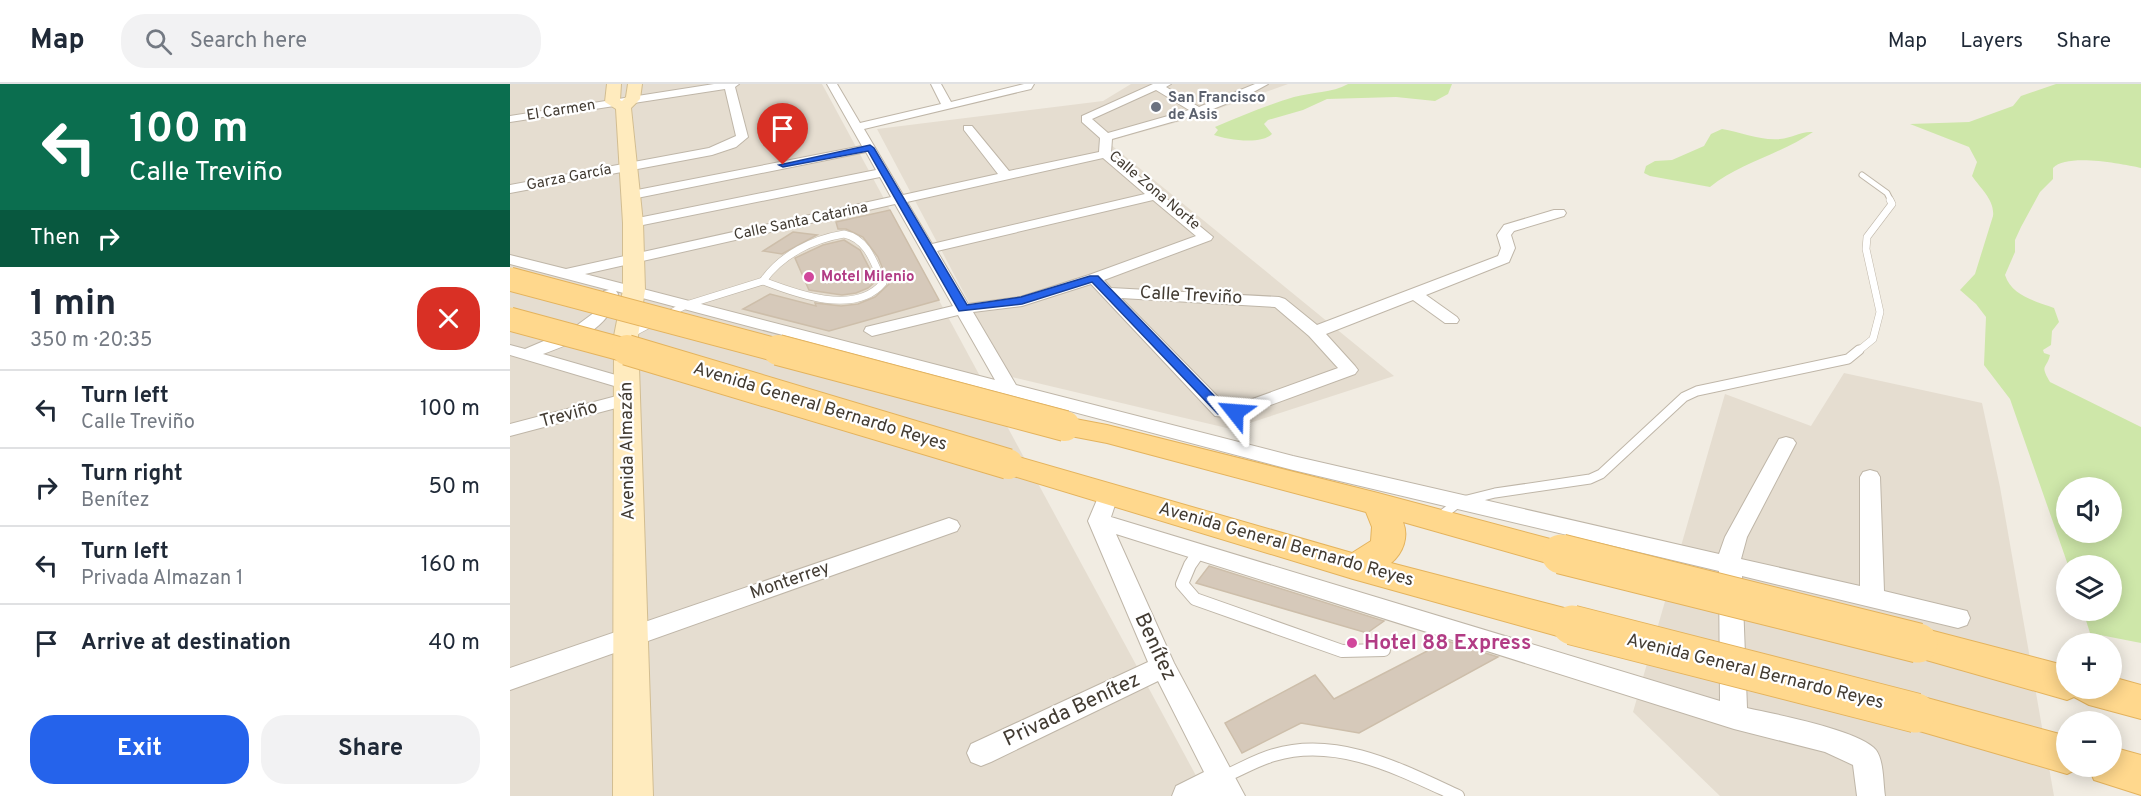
<!DOCTYPE html>
<meta charset="utf-8">
<style>
:root{--surface:#fff;--page:#f2f2f3;--text:#1f2937;--muted:#747a83;--line:#e0e1e3;--accent:#2563eb}
body{margin:0;font-family:Overpass,sans-serif;background:var(--page);color:var(--text);height:100vh;display:flex;flex-direction:column;font-size:22px;white-space:nowrap}
*{box-sizing:border-box;margin:0}
p{font-size:20px;color:var(--muted)}
.icon{flex:none;width:33px;height:33px;fill:none;stroke:currentColor;stroke-width:2;stroke-linecap:round;stroke-linejoin:round}
.map{position:relative;flex:1;overflow:hidden}
.details{display:flex;flex-direction:column;background:var(--surface);width:510px}
.details>*{flex:none}
.hud{background:#0b6e4f;color:#fff;overflow:hidden}
.tools{position:absolute;left:1546px;top:393px;display:grid;gap:12px}
.tools a{display:grid;place-items:center;width:66px;height:66px;border-radius:50%;background:var(--surface);box-shadow:0 3px 15px #0003;font-size:30px}
.pin{position:absolute;display:grid;place-items:center;width:51px;height:51px;color:#fff;margin:-62px -26px;border-radius:50% 50% 50% 0;rotate:-45deg;box-shadow:0 0 6px #0007}
.pin .icon{rotate:45deg}
.me{position:absolute;width:66px;margin:-33px;rotate:298deg;stroke-linejoin:round;filter:drop-shadow(0 0 4px #0008)}
.turn{display:flex;align-items:center;gap:21px;height:126px;padding:0 30px;font-size:27px}
.turn .icon{width:78px;height:78px;stroke-width:2.5}
.turn b{display:block;font-size:42px;line-height:51px}
.then{display:flex;align-items:center;height:57px;padding:0 30px;background:#0003;gap:12px;font-size:22px}
.round{display:grid;place-items:center;flex:none;width:63px;height:63px;border-radius:24px;background:var(--page)}
.summary{display:flex;align-items:center;justify-content:space-between;height:102px;padding:0 30px}
h1{font-size:36px;font-weight:700;line-height:45px}
.primary-button{display:flex;gap:12px;margin-top:auto;padding:12px 30px}
.primary-button a{flex:1;height:69px;border-radius:24px;background:var(--accent);color:#fff;font-size:24px;font-weight:700;line-height:69px;text-align:center}
.primary-button a+a{background:var(--page);color:var(--text)}
ul{padding:0;list-style:none}
li{display:flex;align-items:center;gap:18px;height:78px;padding:0 30px;border-top:2px solid var(--line)}
li div{flex:1}
li b{display:block;font-size:22px}
li em{font-style:normal}
header{display:flex;align-items:center;gap:36px;box-sizing:border-box;height:84px;padding:0 30px;background:var(--surface);border-bottom:2px solid var(--line)}
header strong{font-size:28px}
nav{display:flex;gap:33px;margin-inline-start:auto;font-size:21px}
.search{width:420px;height:54px;background:var(--page);display:flex;align-items:center;gap:15px;box-sizing:border-box;padding:0 21px;border-radius:24px;color:var(--muted);font-size:22px}
main{display:flex;flex:1;min-height:0}
.map>svg:first-child{display:block}
</style>
<header>
<strong>Map</strong>
<div class="search"><svg class="icon" aria-label="search" viewBox="0 0 24 24"><circle cx="10" cy="10" r="6"/><path d="M15 15l6 6"/></svg>Search here</div>
<nav><a>Map</a><a>Layers</a><a>Share</a></nav>
</header>
<main>
<section class="details">
<div class="hud">
<div class="turn"><svg class="icon" aria-label="left" viewBox="0 0 24 24"><path d="M17 20v-9H6M10 6l-5 5 5 5"/></svg><div><b>100 m</b>Calle Treviño</div></div>
<div class="then">Then<svg class="icon" aria-label="right" viewBox="0 0 24 24"><path d="M7 20v-9h11M14 6l5 5-5 5"/></svg></div>
</div>
<div class="summary"><div><h1>1 min</h1><p>350 m · 20:35</p></div><a class="round" style="background:#d93025;color:#fff"><svg class="icon" aria-label="close" viewBox="0 0 24 24"><path d="M6 6l12 12M18 6L6 18"/></svg></a></div>
<ul>
<li><svg class="icon" aria-label="left" viewBox="0 0 24 24"><path d="M17 20v-9H6M10 6l-5 5 5 5"/></svg><div><b>Turn left</b><p>Calle Treviño</p></div><em>100 m</em></li>
<li><svg class="icon" aria-label="right" viewBox="0 0 24 24"><path d="M7 20v-9h11M14 6l5 5-5 5"/></svg><div><b>Turn right</b><p>Benítez</p></div><em>50 m</em></li>
<li><svg class="icon" aria-label="left" viewBox="0 0 24 24"><path d="M17 20v-9H6M10 6l-5 5 5 5"/></svg><div><b>Turn left</b><p>Privada Almazan 1</p></div><em>160 m</em></li>
<li><svg class="icon" aria-label="arrive" viewBox="0 0 24 24"><path d="M6 21V4h12l-3 4 3 4H6"/></svg><div><b>Arrive at destination</b></div><em>40 m</em></li>
</ul>
<div class="primary-button"><a>Exit</a><a>Share</a></div>
</section>
<div class="map">
<svg width="1631" height="712" viewBox="0 0 1631 712">
<rect width="100%" height="100%" fill="#f1ece2"/>
<g fill="#e5ddd0">
<path d="M0,0H312L697,712H0Z"/>
<path d="M621,0H778L682,34L603,56L600,60L884,292L721,345L498,292L367,45L593,17Z"/>
<path d="M1334,289L1472,319L1490,403L1544,712H1210L1123,628L1215,310L1301,342Z"/>
</g>
<g fill="#cee7a9" fill-rule="evenodd">
<path d="M838,0H942L938,10L925,17L886,13L817,15L793,26L758,36L754,40L762,50C751,61 718,56 704,51L708,46L705,43C731,32 757,21 784,13C802,8 822,9 838,0Z"/>
<path d="M1546,0H1631V84C1612,80 1557,69 1543,84V95L1530,108L1511,143L1505,156V168L1495,191C1502,212 1525,217 1544,224L1549,238L1542,247L1541,261L1533,266L1534,269L1540,271C1537,285 1529,280 1540,298L1631,343V559L1580,549L1573,527L1602,526V482L1558,481L1500,315L1474,281L1476,233L1466,220L1450,206L1465,190L1483,132C1485,116 1470,104 1462,92L1467,78L1459,63L1400,40L1459,38L1503,22L1511,12ZM1557,404H1602V448H1557Z"/>
<path d="M1212,45C1231,48 1251,57 1270,55C1282,54 1291,47 1303,48C1271,70 1230,79 1200,103L1140,92L1134,89L1136,82L1145,77L1162,76L1194,62L1201,50Z"/>
</g>
<g fill="#d6c9ba" stroke="#cdbeaa" stroke-width="1.5">
<path d="M380,126L429,216L319,247L233,225L260,210L306,222L305,219L331,222L348,220L365,213L379,200L368,173L353,153L336,145H328L326,138Z"/>
<path d="M283,148L307,151L272,170L253,167Z"/>
<path d="M334,156L350,166L366,197L358,204L346,209L332,211L299,206L285,174L313,161Z"/>
<path d="M699,482L874,537L857,549L686,499Z"/>
<path d="M928,554L988,573L849,649L791,639L732,669L715,639L805,591L824,615L927,562Z"/>
</g>
<g fill="none" stroke-linecap="round" stroke-linejoin="round">
<g stroke="#bfb6a8" stroke-width="7">
<path id="lane-far3" d="M1352,91L1377,109L1381,117"/>
</g>
<g stroke="#bfb6a8" stroke-width="8">
<g id="lane-far2">
<path d="M334,150C358,155 364,179 373,199C345,232 287,210 253,197C271,171 303,155 334,150Z"/>
<path d="M119,251L176,221L253,197"/>
<path d="M1347,268L1363,255L1370,228L1356,165L1357,153L1382,120L1380,116"/>
</g>
</g>
<g stroke="#bfb6a8" stroke-width="11">
<path id="lane-far1" d="M928,434L949,418L985,409L1080,395L1091,390L1174,313L1187,307L1338,275L1349,266"/>
</g>
<g stroke="#bfb6a8" stroke-width="14">
<g id="lane">
<path d="M689,468L680,481L672,500L685,515L832,567L874,566"/>
<path d="M713,693C730,686 746,676 764,671C828,652 891,686 948,712"/>
</g>
</g>
<g stroke="#bfb6a8" stroke-width="2">
<g id="street">
<path d="M204,0H229L225,3L238,53L226,63L202,71L0,109V101L199,64L226,52L215,5L0,38V32Z"/>
<path d="M317,0H327L350,39L431,20L421,0H431L441,18L514,0H524L521,5L354,45L393,111L488,90L454,46V42H462L499,87L589,68L590,54L572,38V32L643,0H661L656,3L689,23L745,0H758L738,11L693,29L602,55L601,69L703,153L701,156L594,196L601,204L769,213L775,215L807,241L988,172L991,164L987,151L994,141L1044,126H1054L1056,129L1054,132L1004,147L1001,151L1005,164L999,178L916,211L947,233L949,236L947,239H935L903,216L816,250L845,282L848,286L845,290L725,334L705,332L581,200L512,222L463,228L506,301L783,372L1209,470L1215,453L1269,355L1276,353L1283,355L1286,359L1237,453L1231,475L1350,502V393L1353,388L1360,386L1367,388L1370,393L1374,507L1457,527L1460,534L1457,541L1448,544L1232,492L1237,624C1264,630 1350,646 1366,666C1374,677 1373,699 1375,712H1347L1343,681L1315,668L1224,645L606,450L664,579L735,712H662L666,702L694,688L648,597L481,678L471,682L461,678L457,669L461,660L638,578L578,437L592,404L599,402L606,404L609,409L601,433L1210,617L1209,487L783,386L106,207L108,210C100,245 63,259 33,270L123,296L126,300L123,304H111L0,271V261L15,265L62,245L85,228L94,207L99,206L0,180V171L56,185L381,113L370,93L123,143L116,139L123,135L366,86L356,68L122,115L115,111L122,107L352,62ZM646,6L679,26L598,49L582,35ZM593,74L635,110L422,160L397,118ZM643,116L686,152L579,191L510,213L458,220L427,167ZM385,120L443,222L356,243L354,247L362,252L448,231L485,296L75,190ZM611,214L765,223L799,252L828,284L723,322H717Z"/>
<path d="M118,309L125,311L127,315L125,319L0,352V340Z"/>
<path d="M439,434L447,437L450,442L447,447L0,606V584Z"/>
</g>
</g>
<g stroke="#d2bd91" stroke-width="2">
<path id="secondary" d="M97,0H111L110,16L112,17L116,13L118,0H132L130,15L121,24L133,139L135,206L128,252L143,712H103L104,252L113,206V139L106,25L95,18Z"/>
</g>
<g stroke="#e4b35d" stroke-width="2">
<g id="primary">
<path d="M555,333L597,341L868,409L1063,461L1068,470L1063,479L1051,483L893,438C899,453 893,469 881,479L1062,526L1075,530L1081,541L1075,552L1062,556L843,495L487,387L483,380L487,373L498,370L842,469L861,457L862,443L856,428L597,359L545,349L540,342L545,335Z"/>
<path d="M1408,543L1557,582V604H1602V593L1631,601V635L1579,621L1564,613L1557,616L1395,570L1389,559L1395,548Z"/>
<path d="M1406,611L1557,652V682H1573L1557,690L1392,642L1386,629L1392,616Z"/>
<path d="M1602,663L1631,671V711L1584,696L1578,682H1602Z"/>
</g>
</g>
<use href="#lane-far3" stroke="#fff" stroke-width="5"/>
<use href="#lane-far2" stroke="#fff" stroke-width="7"/>
<use href="#lane-far1" stroke="#fff" stroke-width="9"/>
<use href="#lane" stroke="#fff" stroke-width="12"/>
<use href="#street" fill="#fff" fill-rule="evenodd"/>
<use href="#secondary" fill="#ffebbe" fill-rule="evenodd"/>
<use href="#primary" fill="#ffd88d" fill-rule="evenodd"/>
<g stroke="#e4b35d" stroke-width="25" stroke-linecap="butt">
<g id="primary-bridge-far2">
<path d="M0,195L274,268"/>
<path d="M0,235L122,268"/>
</g>
</g>
<g stroke="#e4b35d" stroke-width="32" stroke-linecap="butt">
<g id="primary-bridge-far1">
<path d="M117,266L498,380"/>
<path d="M268,266L555,342"/>
</g>
</g>
<g stroke="#e4b35d" stroke-width="41" stroke-linecap="butt">
<g id="primary-bridge">
<path d="M1051,470L1408,559"/>
<path d="M1062,541L1406,629"/>
</g>
</g>
<use href="#primary-bridge-far2" stroke="#ffd88d" stroke-width="23"/>
<use href="#primary-bridge-far1" stroke="#ffd88d" stroke-width="30"/>
<use href="#primary-bridge" stroke="#ffd88d" stroke-width="39"/>
</g>
<path fill="#2563eb" stroke="#184099" stroke-width="1.5" d="M360,61L364,64L457,221L511,213L580,192H588L716,324L729,326L731,328L729,331L708,330L582,198L512,220L449,227L358,67L273,83L269,81Z"/>
<circle fill="#6b7280" stroke="#fff" stroke-width="2" cx="646" cy="23" r="6"/>
<g fill="#d1479c" stroke="#fff" stroke-width="2">
<circle cx="299" cy="193" r="6"/>
<circle cx="842" cy="559" r="6"/>
</g>
<g text-anchor="middle" dominant-baseline="central" stroke-width="4.5" stroke-linejoin="round" paint-order="stroke">
<g font-size="15" font-weight="bold" fill="#5b616d" stroke="#fff" text-anchor="start">
<text x="658" y="14">San Francisco<tspan x="658" dy="17">de Asis</tspan></text>
</g>
<g font-size="15" fill="#423b32" stroke="#fff">
<text transform="translate(51 27) rotate(-9)">El Carmen</text>
<text transform="translate(59 94) rotate(-11)">Garza García</text>
<text transform="translate(644 107) rotate(40)">Calle Zona Norte</text>
<text transform="translate(291 138) rotate(-12)">Calle Santa Catarina</text>
</g>
<g font-size="15" font-weight="bold" fill="#b23c85" stroke="#fff" text-anchor="start">
<text x="311" y="193">Motel Milenio</text>
</g>
<g font-size="18" fill="#423b32" stroke="#fff">
<text transform="translate(681 212) rotate(3)">Calle Treviño</text>
<text transform="translate(310 323) rotate(17)">Avenida General Bernardo Reyes</text>
<text transform="translate(59 331) rotate(-15)">Treviño</text>
<text transform="translate(118 367) rotate(-91)">Avenida Almazán</text>
<text transform="translate(776 461) rotate(16)">Avenida General Bernardo Reyes</text>
<text transform="translate(280 497) rotate(-19)">Monterrey</text>
<text transform="translate(1245 588) rotate(14)">Avenida General Bernardo Reyes</text>
</g>
<g font-size="21" font-weight="bold" fill="#b23c85" stroke="#fff" text-anchor="start">
<text x="854" y="559">Hotel 88 Express</text>
</g>
<g font-size="21" fill="#423b32" stroke="#fff">
<text transform="translate(645 563) rotate(65)">Benítez</text>
<text transform="translate(562 626) rotate(-25)">Privada Benítez</text>
</g>
</g>
</svg>
<div class="tools">
<a><svg class="icon" aria-label="sound" viewBox="0 0 24 24"><path d="M4 9h4l5-4v14l-5-4H4zM17 9q2 3 0 6"/></svg></a>
<a><svg class="icon" aria-label="layers" viewBox="0 0 24 24"><path d="M12 4l9 5-9 5-9-5zM3 14l9 5 9-5"/></svg></a>
<a>+</a>
<a>−</a>
</div>
<div class="pin" style="left:273px;top:81px;background:#d93025"><svg class="icon" aria-label="arrive" viewBox="0 0 24 24"><path d="M6 21V4h12l-3 4 3 4H6"/></svg></div>
<svg class="me" style="left:725px;top:328px" viewBox="-20 -20 40 40"><path d="M0-17L14 15 0 8-14 15z" fill="#2563eb" stroke="#fff" stroke-width="4"/></svg>
</div>
</main>
